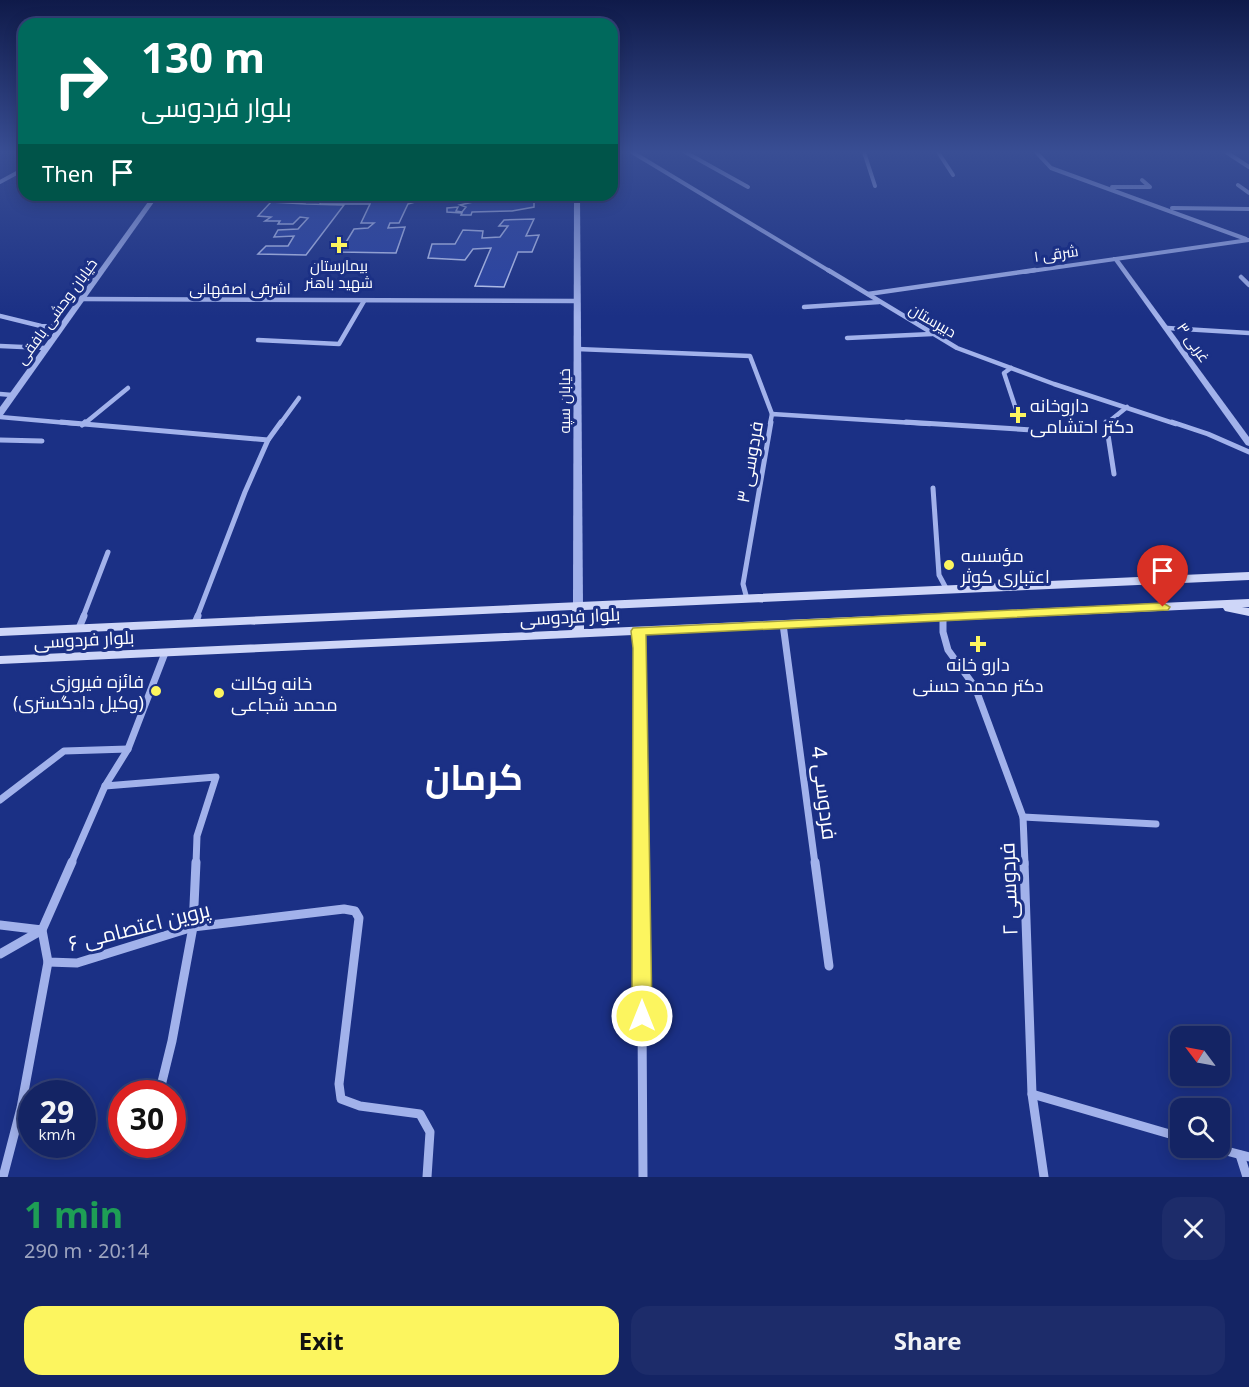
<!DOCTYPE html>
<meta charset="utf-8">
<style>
:root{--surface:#142464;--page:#1d2c6a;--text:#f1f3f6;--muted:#9da4bf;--line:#334178;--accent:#fcf55f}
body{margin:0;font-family:"Noto Sans",Cairo,sans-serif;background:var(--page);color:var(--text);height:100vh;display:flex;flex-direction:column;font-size:22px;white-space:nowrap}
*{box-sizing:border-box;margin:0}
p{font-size:20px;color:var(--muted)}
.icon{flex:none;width:33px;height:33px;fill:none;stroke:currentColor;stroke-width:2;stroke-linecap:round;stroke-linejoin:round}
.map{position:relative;height:1177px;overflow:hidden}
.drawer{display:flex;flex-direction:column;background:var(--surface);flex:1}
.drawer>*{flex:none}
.hud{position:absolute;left:18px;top:18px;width:600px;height:183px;border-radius:18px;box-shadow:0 3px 15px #0003,0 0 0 2px var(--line);background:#00695c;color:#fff;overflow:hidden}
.needle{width:39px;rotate:302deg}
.buttons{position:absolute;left:1170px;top:1026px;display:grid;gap:12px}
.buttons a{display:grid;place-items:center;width:60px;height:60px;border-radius:12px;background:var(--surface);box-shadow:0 3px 15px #0003,0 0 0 2px var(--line);font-size:30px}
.speed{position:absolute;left:18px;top:1080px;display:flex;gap:12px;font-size:30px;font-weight:700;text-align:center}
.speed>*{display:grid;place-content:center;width:78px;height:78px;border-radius:50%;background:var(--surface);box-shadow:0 3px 15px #0003,0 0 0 2px var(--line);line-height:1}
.speed small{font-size:15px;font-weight:400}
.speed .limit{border:9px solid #d22;background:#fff;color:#111}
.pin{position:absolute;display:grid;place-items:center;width:51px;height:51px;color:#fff;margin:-62px -26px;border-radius:50% 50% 50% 0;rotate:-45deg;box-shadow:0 0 6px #0007}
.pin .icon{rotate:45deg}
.me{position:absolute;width:66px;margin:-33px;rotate:0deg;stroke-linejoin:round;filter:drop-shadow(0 0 4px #0008)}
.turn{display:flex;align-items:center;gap:21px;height:126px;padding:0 24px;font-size:27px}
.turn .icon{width:78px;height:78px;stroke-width:2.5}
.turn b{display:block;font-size:42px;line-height:51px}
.then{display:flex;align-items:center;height:57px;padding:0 24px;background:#0003;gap:12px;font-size:22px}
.round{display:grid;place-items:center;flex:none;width:63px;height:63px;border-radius:18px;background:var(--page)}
.headline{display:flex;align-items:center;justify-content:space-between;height:102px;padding:0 24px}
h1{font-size:36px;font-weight:700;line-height:45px;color:#1e9e55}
.action{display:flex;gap:12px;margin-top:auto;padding:12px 24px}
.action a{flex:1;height:69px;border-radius:18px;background:var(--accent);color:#111;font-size:24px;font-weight:700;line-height:69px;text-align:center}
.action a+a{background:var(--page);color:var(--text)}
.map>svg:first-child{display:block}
</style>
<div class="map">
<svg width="1249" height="1177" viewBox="0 0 1249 1177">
<rect width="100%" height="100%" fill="#1b3085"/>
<g fill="#2a43a3" stroke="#c7d2f8" stroke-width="1.5">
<path d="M313,195H431L426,199L408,204L399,223H390L388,228L405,227L396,253L340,252L354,229L368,228L374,223H361L370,204H320L321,199L311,197Z"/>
<path d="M431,195H534V207L512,211L472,212L471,215H461L462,213L447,212V208L458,207L456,211L462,212L466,207L460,205L473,202L442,200L430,197Z"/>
<path d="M271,202L306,204L344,205L306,255L258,254L266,246H288L294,236L274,237L278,230L298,229L308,218L300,217L293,224H278L280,221H265L271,217L258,216Z"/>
<path d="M534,219L526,236L539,235L532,252H518L504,287L475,286L491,248L473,249L465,260L428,258L432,244H455L463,230L483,231L482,238L500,237L508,226H499L504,220Z"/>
</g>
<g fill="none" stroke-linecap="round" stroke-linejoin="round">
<g stroke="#a2b2eb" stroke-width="4">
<path d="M632,152L831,272"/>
<path d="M685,152L748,187"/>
<path d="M864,152L875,186"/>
<path d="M938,152L953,175"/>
<path d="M1036,152L1051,168L1246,239"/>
<path d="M1226,152L1249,167"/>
<path d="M0,182L24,169"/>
<path d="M1238,185L1249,193"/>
<path d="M1112,187H1150L1142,180"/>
<path d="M1172,208L1249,209"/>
<path d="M1024,272L1249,240"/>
</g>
<g stroke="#a2b2eb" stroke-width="4.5">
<path d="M828,270L957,348L1054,384L1176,424"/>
<path d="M1241,277L1249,285"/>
<path d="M868,294L1035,270"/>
<path d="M82,299L577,301"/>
<path d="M804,307L879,302"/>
<path d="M0,316L41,326L61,327"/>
<path d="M1167,328L1249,333"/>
<path d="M847,338L932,334"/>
<path d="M258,340L339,344L364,301"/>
<path d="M0,346L45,348"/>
<path d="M577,349L750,356L772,414"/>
<path d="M1011,368L1004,373L1018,415"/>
<path d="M0,394L12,395"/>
<path d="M0,417L79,424"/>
<path d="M84,424L128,388"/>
<path d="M280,424L299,398"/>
<path d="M770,424L772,414L930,424"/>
<path d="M1106,424L1127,407"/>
</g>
<g stroke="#a2b2eb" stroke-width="5">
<path d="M61,422L268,440"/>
<path d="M906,422L1032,430"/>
<path d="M1106,422L1114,474"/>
<path d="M1172,422L1208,434L1249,452"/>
<path d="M82,425L85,422"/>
<path d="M0,440L42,441"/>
<path d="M933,488L939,575L947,590"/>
<path d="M747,599L743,584L771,422"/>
<path d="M83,617L108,552"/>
<path d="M197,617L245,492L268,440L281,422"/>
</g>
<g stroke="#a2b2eb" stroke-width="7">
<path d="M943,617V632L948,650L975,687L1023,817L1025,864"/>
<path d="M195,623L198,616"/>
<path d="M783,624L815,864"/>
<path d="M79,628L84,616"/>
<path d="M638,631L641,864"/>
<path d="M105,786L216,777L197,836L196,864"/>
<path d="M0,800L64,751L128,749"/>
<path d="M1023,817L1156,824"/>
<path d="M71,864L105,786L128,749L165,653"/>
</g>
<g stroke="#a2b2eb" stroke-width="9">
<path d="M641,862L643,1177"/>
<path d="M815,862L829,966"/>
<path d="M1024,862L1032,1094L1044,1177"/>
<path d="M0,925L42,930L72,862"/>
<path d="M0,954L42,930L48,962L77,963L193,927L344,909L355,911L359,918L339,1084L341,1099L360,1106L420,1114L430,1132L427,1177"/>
<path d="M159,1094L172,1041L193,927L196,862"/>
<path d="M1032,1094L1180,1137"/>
<path d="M1215,1148L1249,1157"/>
<path d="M145,1150L147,1144"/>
<path d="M1240,1155L1247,1177"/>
<path d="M3,1177L21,1108L48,962"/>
</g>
<g fill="#a2b2eb" fill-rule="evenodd">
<path d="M153,195H159L3,415L0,416V407Z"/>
<path d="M574,195H580L583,606L578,609L573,606Z"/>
<path d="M1113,257H1117L1249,437V446L1246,445L1113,259Z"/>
</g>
<path fill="#ced6f8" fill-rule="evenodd" d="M1249,572V580L584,610V629L1249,599V607H1242L1249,608V616L1225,611L1223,608L0,664V656L572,630V610L0,636V628Z"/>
</g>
<linearGradient id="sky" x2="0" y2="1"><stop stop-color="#0f1a49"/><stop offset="0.48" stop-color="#394e94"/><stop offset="1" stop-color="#394e94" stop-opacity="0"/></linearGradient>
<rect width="1249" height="317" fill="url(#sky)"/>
<path fill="#fcf55f" stroke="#a49f3e" stroke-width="1.5" d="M1163,603L1170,607L1168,610L646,635L652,1016L649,1022L642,1025L635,1022L632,1016L633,648L631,631L633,628Z"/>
<g fill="#fcf55f" stroke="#1b3085" stroke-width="2">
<path d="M336 236h6v6h6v6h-6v6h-6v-6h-6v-6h6z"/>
<path d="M1015 406h6v6h6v6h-6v6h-6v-6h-6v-6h6z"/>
<circle cx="949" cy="565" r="6"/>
<path d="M975 635h6v6h6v6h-6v6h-6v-6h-6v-6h6z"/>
<circle cx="156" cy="691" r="6"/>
<circle cx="219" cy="693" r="6"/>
</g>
<g text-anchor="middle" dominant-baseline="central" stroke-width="6" stroke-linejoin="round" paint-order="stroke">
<g font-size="15" fill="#fff" stroke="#1b3085">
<text transform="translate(1056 253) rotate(-8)">شرقی ۱</text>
<text x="240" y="288">اشرفی اصفهانی</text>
<text transform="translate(56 311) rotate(-54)">خیابان وحشی بافقی</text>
<text transform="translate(933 320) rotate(30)">دبیرستان</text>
<text transform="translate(1194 342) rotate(55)">۳ غربی</text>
<text transform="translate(564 401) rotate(-90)">خیابان سپه</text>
</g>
<g font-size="15" fill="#fff" stroke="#1b3085">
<text x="339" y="265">بیمارستان<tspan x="339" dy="17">شهید باهنر</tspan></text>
</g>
<g font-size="18" fill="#fff" stroke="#1b3085" text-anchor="start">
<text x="1030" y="405">داروخانه<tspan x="1030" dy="21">دکتر احتشامی</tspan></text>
<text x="961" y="555">مؤسسه<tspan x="961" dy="21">اعتباری کوثر</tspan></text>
<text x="978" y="664" text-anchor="middle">دارو خانه<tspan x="978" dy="21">دکتر محمد حسنی</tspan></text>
<text x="144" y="681" text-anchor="end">فائزه فیروزی<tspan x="144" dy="21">(وکیل دادگستری)</tspan></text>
<text x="231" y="683">خانه وکالت<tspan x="231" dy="21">محمد شجاعی</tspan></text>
</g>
<g font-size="18" fill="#fff" stroke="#1b3085">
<text transform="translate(749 462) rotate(-80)">فردوسی ۳</text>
<text transform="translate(570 616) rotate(-3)">بلوار فردوسی</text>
<text transform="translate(84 639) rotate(-3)">بلوار فردوسی</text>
</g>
<g font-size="21" fill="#fff" stroke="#1b3085">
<text transform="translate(825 793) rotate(83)">فردوسی 4</text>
<text transform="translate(1008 889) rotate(-92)">فردوسی ۲</text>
<text transform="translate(139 926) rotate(-14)">پروین اعتصامی ۶</text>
</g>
<g font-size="36" font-weight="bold" fill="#fff" stroke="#1b3085">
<text x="474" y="776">کرمان</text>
</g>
</g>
</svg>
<div class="buttons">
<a><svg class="needle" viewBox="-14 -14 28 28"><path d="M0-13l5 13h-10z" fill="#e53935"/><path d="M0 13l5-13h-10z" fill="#9da4bf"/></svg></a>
<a><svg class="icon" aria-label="search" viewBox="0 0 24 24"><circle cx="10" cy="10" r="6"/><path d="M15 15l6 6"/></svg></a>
</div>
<div class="speed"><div>29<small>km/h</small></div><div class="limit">30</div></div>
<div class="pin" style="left:1163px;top:607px;background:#d93025"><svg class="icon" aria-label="arrive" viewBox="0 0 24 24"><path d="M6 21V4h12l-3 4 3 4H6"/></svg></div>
<svg class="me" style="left:642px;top:1016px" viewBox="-20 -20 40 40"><circle r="17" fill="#fcf55f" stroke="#fff" stroke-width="3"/><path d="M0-11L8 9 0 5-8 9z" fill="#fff"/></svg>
<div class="hud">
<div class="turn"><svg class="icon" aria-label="right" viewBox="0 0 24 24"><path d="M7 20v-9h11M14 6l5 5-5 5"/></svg><div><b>130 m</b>بلوار فردوسی</div></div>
<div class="then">Then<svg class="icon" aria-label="arrive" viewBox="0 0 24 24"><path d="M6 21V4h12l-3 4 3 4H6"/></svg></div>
</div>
</div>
<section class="drawer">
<div class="headline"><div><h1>1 min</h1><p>290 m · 20:14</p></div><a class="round"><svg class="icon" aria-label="close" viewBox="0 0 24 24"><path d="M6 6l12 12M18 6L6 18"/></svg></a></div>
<div class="action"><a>Exit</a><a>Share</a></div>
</section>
